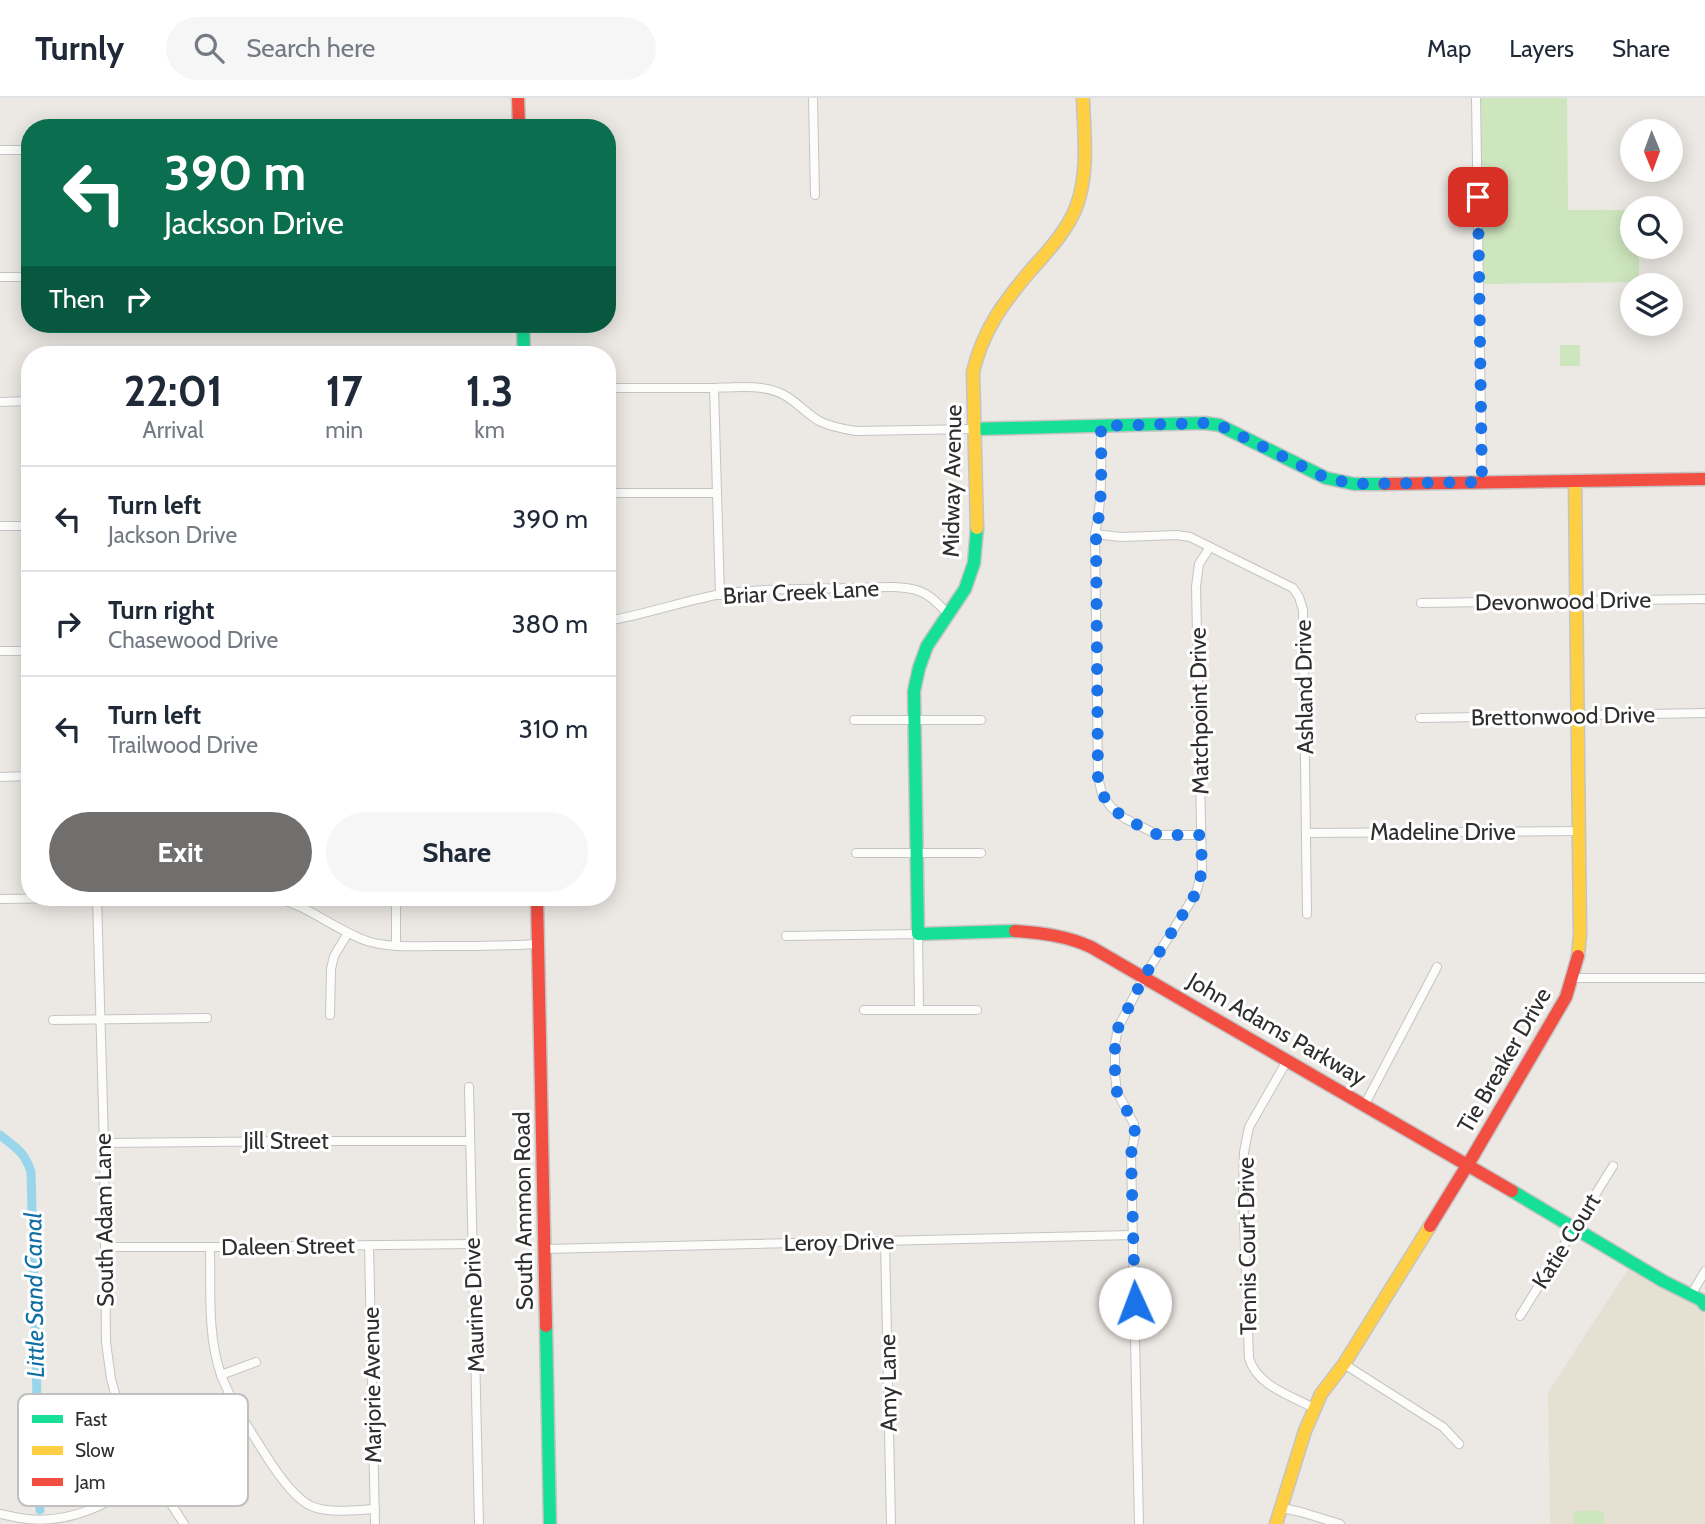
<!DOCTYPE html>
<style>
:root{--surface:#fff;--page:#f6f6f7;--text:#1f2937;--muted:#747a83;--line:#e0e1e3;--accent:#706f6e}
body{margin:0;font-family:Cabin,sans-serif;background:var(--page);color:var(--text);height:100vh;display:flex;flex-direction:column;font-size:26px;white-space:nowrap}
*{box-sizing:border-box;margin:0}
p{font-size:23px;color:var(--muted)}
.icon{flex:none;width:38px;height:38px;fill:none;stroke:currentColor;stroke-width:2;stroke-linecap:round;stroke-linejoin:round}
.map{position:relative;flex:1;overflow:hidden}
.sheet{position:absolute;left:21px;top:248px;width:595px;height:560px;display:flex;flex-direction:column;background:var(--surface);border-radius:28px;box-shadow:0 4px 18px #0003}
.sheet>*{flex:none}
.hud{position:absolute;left:21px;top:21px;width:595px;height:214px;border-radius:28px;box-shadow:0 4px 18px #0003;background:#0b6e4f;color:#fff;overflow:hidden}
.needle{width:46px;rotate:179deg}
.buttons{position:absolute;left:1620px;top:21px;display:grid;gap:14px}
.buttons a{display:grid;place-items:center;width:63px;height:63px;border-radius:50%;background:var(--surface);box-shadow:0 4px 18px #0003;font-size:35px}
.pin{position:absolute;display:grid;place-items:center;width:60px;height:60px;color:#fff;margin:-30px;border-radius:14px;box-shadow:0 4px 10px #0006}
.me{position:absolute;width:77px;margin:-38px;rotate:358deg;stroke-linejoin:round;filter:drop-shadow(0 0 5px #0008)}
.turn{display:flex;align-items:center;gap:24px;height:147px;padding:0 28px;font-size:32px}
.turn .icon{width:91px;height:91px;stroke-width:2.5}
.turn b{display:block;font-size:49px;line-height:60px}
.then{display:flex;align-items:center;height:66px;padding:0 28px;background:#0003;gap:14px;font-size:26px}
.eta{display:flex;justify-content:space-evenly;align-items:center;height:119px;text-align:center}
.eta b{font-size:42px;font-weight:700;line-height:49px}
.action{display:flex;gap:14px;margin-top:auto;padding:14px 28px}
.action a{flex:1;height:80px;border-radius:42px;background:var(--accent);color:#fff;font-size:28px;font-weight:700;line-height:80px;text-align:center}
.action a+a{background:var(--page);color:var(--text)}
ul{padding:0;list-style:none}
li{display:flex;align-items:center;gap:21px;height:105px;padding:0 28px;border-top:2px solid var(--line)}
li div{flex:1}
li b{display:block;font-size:26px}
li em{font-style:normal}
header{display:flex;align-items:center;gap:42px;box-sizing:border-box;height:98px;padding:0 35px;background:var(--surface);border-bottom:2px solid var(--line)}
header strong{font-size:33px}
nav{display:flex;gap:38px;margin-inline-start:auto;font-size:24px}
.search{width:490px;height:63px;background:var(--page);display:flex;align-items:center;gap:18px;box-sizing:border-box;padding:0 24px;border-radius:38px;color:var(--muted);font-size:26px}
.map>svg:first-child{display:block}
</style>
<header>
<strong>Turnly</strong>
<div class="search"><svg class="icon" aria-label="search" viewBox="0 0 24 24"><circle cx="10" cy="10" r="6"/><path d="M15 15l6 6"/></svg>Search here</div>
<nav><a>Map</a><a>Layers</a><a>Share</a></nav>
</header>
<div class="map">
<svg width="1705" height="1426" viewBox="0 0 1705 1426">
<rect width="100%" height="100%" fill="#ece8e4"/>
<path fill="#e6e0d3" d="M1633,1164L1704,1208L1705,1426H1550L1548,1294Z"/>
<g fill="#cee6be">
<path d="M1476,0H1567L1568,112H1633V149H1639V184L1479,186Z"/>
<rect x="1560" y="247" width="20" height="21"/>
<rect x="1574" y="1413" width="30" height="13"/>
</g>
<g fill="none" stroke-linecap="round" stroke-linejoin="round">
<path stroke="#99d6ec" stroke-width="9" d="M0,1037C17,1051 24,1053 31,1074L40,1412"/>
<g stroke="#c5c4c5" stroke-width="10">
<g id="street">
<path d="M813,0L815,97"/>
<path d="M1476,0L1482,385"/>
<path d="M0,52H30"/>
<path d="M0,179H30"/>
<path d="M607,290H714"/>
<path d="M0,304L30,303"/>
<path d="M1101,328C1101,364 1103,400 1095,436L1098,679L1102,696L1111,709L1124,720L1158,737H1201"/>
<path d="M607,395H717L720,497"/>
<path d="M717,395L714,290C737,289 764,286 784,297C797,304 807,316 819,323C831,329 843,331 856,333L975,331"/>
<path d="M0,428H30"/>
<path d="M1095,436L1121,439L1177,437L1190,439L1293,490L1299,499L1303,512L1307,816"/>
<path d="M1421,505L1705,501"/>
<path d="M607,523C644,517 680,504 716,497C760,490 805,491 850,490C871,490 898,486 919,493C931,497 939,507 948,516"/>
<path d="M0,553H30"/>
<path d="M1420,620L1705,615"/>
<path d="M854,622H981"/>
<path d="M0,679L29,678"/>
<path d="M1306,735L1579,733"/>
<path d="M856,755H981"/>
<path d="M97,800L104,1045L106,1244L111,1281L123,1323L153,1378L184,1426"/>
<path d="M275,800C308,807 335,832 367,843C389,850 413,848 436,848C470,848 504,848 538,846"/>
<path d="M396,800V848"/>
<path d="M0,801L79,800"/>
<path d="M786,838L918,836L919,911"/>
<path d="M1572,880H1705"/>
<path d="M864,912H977"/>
<path d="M330,917L331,871L334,858L348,835"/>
<path d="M53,922L207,920"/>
<path d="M1288,961L1249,1029L1244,1054L1243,1097L1249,1260C1256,1287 1291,1298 1314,1310"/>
<path d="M469,989L479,1426"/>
<path d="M1365,1006L1437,869"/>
<path d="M104,1045L302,1043H469"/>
<path d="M885,1143L891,1426"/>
<path d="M369,1147L375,1426"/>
<path d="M105,1149H220L472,1146"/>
<path d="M210,1149C211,1191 207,1237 221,1277C232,1305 249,1331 265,1356C275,1372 294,1400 311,1408C330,1416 355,1412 375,1411"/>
<path d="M545,1151L1133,1137"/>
<path d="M1691,1197L1705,1173"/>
<path d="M1520,1218L1613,1068"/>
<path d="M1344,1266L1443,1329L1459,1346"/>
<path d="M221,1277L256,1264"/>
<path d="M1282,1410L1301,1414L1340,1426"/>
<path d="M0,1416C9,1418 18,1420 27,1421C76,1426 113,1402 153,1378"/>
<path d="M1139,1426L1131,1056L1135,1036L1134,1026L1117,994L1115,977V946L1118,930L1144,879L1196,795L1202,773L1196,489L1199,466L1210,449"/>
</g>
</g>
<g stroke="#c5c4c5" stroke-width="15">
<g id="fast">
<path d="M523,226L524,257"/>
<path d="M975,331L1204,325L1219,327L1326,380L1354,386H1384"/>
<path d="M977,430L974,465L965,491L927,548L919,570L914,593L918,836L1015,833"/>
<path d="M1512,1093L1663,1183L1701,1202L1705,1207"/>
<path d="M546,1228L550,1426"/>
</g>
</g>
<g stroke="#c5c4c5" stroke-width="15">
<g id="slow">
<path d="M1575,383L1580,837L1578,858"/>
<path d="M977,430L973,274C983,232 1003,205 1031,172C1048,153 1068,132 1077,107C1089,73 1084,35 1083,0"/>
<path d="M1276,1426L1305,1333L1321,1296L1344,1266L1430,1128"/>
</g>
</g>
<g stroke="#c5c4c5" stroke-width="15">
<g id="jam">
<path d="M518,0L519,30"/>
<path d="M1384,386L1705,381"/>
<path d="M537,800L546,1228"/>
<path d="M1015,833C1042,835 1067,838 1091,849L1512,1093"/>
<path d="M1430,1128L1473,1058L1566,899L1578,858"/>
</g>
</g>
<use href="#street" stroke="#fcfcfb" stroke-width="8"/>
<use href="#fast" stroke="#16e098" stroke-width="12"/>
<use href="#slow" stroke="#ffcf43" stroke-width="12"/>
<use href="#jam" stroke="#f24e42" stroke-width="12"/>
</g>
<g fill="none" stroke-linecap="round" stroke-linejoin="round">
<path stroke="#1a73e8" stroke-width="12" stroke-dasharray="0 21.6" d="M1135,1205L1131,1056L1135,1036L1134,1026L1117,994L1115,977V946L1118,930L1144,879L1196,795L1202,773L1201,737H1158L1124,720L1111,709L1102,696L1098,679L1096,436C1103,400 1101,364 1101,328L1204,325L1219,327L1326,380L1354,386L1482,384L1478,99"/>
</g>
<g text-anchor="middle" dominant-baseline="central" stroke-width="6" stroke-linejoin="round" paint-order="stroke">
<g font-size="23" fill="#2e2e2e" stroke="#fff">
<text transform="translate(952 383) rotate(-89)">Midway Avenue</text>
<text transform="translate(801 494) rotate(-3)">Briar Creek Lane</text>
<text transform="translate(1563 503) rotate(-1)">Devonwood Drive</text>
<text transform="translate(1304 589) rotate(-91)">Ashland Drive</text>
<text transform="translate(1199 613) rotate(-91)">Matchpoint Drive</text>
<text transform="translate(1563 618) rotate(-1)">Brettonwood Drive</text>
<text x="1443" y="734">Madeline Drive</text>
<text transform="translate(1277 931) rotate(30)">John Adams Parkway</text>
<text transform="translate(1504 962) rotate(-60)">Tie Breaker Drive</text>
<text x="286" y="1043">Jill Street</text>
<text transform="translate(523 1113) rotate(-91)">South Ammon Road</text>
<text transform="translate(104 1122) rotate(-91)">South Adam Lane</text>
<text transform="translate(1566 1143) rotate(-58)">Katie Court</text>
<text transform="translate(839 1144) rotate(-1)">Leroy Drive</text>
<text transform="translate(288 1148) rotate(-1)">Daleen Street</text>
<text transform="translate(1247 1148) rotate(-91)">Tennis Court Drive</text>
<text transform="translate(474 1207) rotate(-92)">Maurine Drive</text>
<text transform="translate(888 1285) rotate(-91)">Amy Lane</text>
<text transform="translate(372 1287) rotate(-91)">Marjorie Avenue</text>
</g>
<g font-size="24" font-style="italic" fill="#0d6fa3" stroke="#fff">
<text transform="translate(34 1197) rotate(-91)">Little Sand Canal</text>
</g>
</g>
<rect x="18" y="1296" width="230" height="112" rx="10" fill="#fff" stroke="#c0c0c0" stroke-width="2"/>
<rect x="32" y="1317" width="31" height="8" fill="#16e098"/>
<rect x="32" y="1348" width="31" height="9" fill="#ffcf43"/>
<rect x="32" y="1380" width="31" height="8" fill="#f24e42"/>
<g font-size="19" fill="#2e2e2e">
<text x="75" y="1328">Fast</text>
<text x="75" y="1359">Slow</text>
<text x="75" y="1391">Jam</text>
</g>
</svg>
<div class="buttons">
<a><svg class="needle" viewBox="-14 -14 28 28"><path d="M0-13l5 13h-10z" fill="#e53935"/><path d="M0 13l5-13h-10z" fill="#747a83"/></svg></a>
<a><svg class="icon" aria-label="search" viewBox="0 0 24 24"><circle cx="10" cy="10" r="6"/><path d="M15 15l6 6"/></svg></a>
<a><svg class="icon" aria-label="layers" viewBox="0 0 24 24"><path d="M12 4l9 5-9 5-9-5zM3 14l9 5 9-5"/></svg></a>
</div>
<div class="pin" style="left:1478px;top:99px;background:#d93025"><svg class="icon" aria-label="arrive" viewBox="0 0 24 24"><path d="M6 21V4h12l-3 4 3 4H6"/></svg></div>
<svg class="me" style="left:1135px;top:1205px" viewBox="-20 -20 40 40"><circle r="19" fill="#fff"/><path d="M0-13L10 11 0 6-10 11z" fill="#1a73e8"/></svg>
<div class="hud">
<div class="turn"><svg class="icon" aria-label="left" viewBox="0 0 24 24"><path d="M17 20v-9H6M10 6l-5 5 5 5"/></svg><div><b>390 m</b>Jackson Drive</div></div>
<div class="then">Then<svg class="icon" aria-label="right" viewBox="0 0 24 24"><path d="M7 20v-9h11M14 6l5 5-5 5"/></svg></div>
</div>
<section class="sheet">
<div class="eta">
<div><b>22:01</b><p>Arrival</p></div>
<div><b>17</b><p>min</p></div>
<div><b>1.3</b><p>km</p></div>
</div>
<ul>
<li><svg class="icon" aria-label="left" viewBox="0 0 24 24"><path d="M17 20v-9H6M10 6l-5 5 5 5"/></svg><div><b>Turn left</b><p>Jackson Drive</p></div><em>390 m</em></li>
<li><svg class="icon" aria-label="right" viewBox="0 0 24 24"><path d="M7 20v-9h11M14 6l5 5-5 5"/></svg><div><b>Turn right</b><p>Chasewood Drive</p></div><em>380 m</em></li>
<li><svg class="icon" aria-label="left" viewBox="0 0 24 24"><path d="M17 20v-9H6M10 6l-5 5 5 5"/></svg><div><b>Turn left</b><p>Trailwood Drive</p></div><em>310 m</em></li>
</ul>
<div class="action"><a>Exit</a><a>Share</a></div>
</section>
</div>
